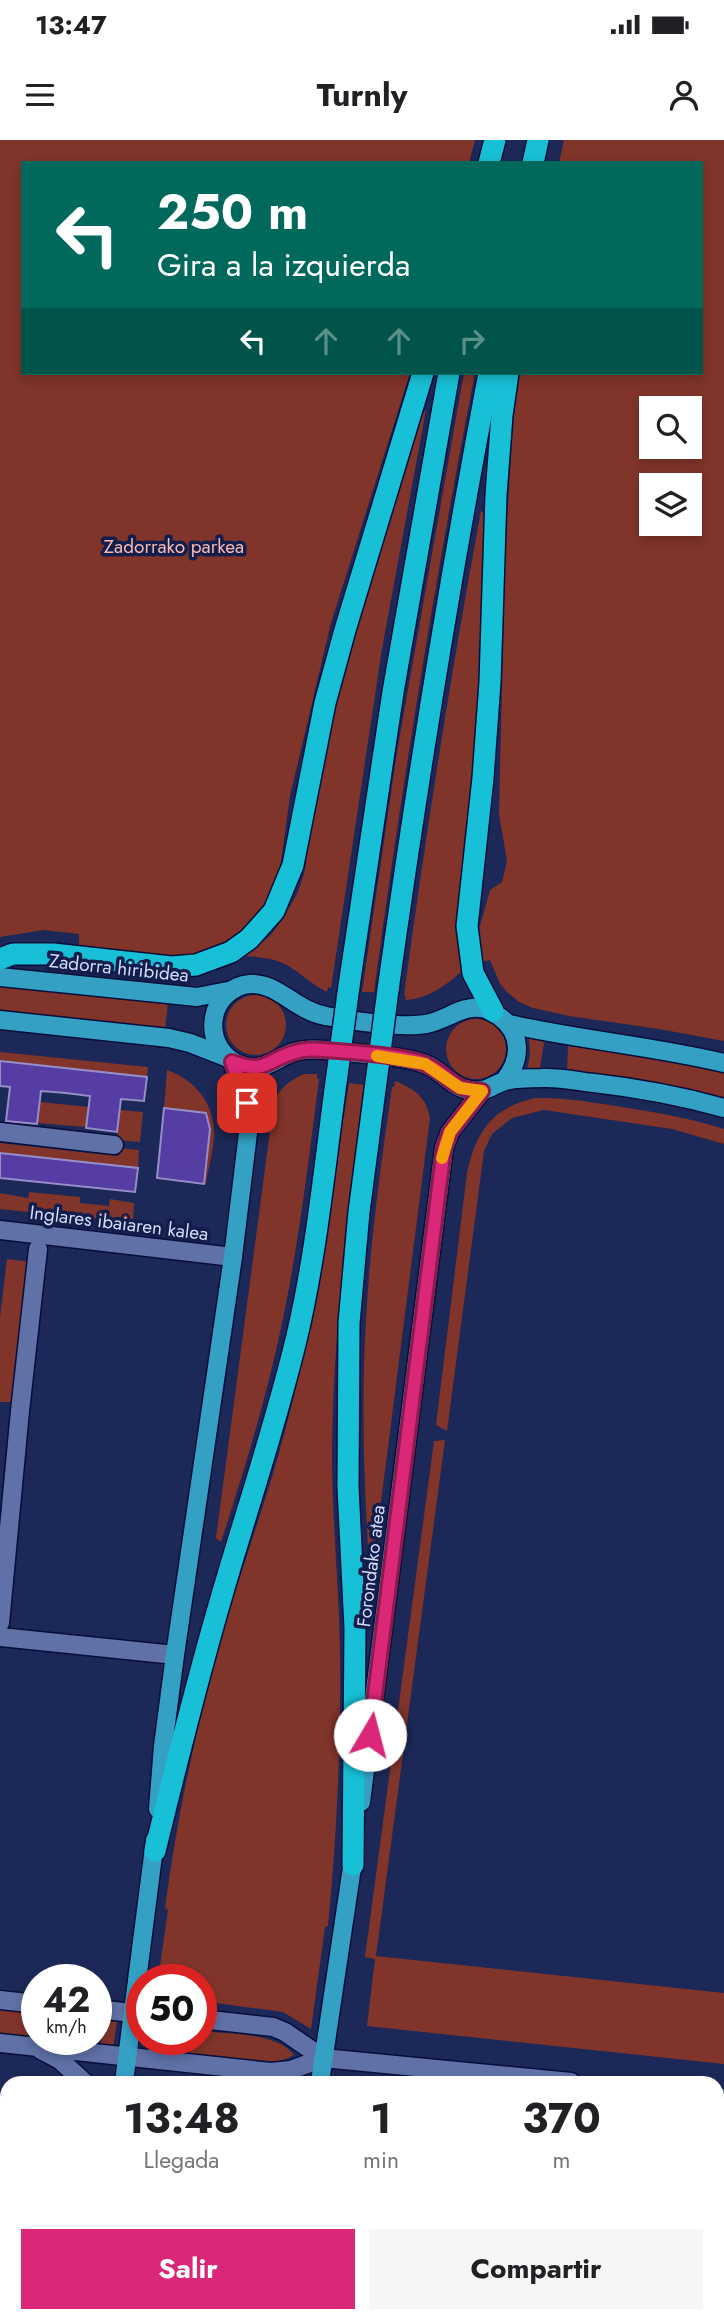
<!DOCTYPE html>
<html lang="es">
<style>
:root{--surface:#fff;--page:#f6f6f6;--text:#202124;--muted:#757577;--accent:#db2777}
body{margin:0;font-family:Jost,sans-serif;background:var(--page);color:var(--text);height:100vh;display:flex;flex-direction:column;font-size:26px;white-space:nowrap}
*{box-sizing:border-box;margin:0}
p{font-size:23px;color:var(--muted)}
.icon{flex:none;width:38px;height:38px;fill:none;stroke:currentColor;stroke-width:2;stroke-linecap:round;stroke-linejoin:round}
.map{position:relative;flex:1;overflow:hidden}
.side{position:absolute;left:0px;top:1936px;width:724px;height:247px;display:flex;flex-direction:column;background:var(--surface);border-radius:21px 21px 0 0;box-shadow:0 4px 10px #0003}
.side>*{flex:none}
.hud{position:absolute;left:21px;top:21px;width:682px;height:214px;border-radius:0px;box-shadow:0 4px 10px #0003;background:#00695c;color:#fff;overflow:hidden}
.fabs{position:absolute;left:639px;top:256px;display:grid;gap:14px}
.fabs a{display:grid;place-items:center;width:63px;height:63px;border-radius:0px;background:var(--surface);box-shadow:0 4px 10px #0003;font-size:35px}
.speed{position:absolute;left:21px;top:1824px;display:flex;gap:14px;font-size:35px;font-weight:700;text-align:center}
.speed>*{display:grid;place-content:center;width:91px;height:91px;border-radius:50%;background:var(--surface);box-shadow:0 4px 10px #0003;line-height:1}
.speed small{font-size:18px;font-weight:400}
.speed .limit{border:10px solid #d22;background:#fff;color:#111}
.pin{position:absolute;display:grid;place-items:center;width:60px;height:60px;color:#fff;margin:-30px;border-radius:14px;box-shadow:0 4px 10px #0006}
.me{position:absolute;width:77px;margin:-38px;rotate:8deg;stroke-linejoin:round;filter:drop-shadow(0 0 5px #0008)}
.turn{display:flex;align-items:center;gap:24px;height:147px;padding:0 21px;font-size:32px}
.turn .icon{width:91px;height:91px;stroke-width:2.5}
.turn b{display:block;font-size:49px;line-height:60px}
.lanes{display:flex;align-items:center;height:66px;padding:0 21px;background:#0003;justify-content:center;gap:35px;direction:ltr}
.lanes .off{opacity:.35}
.eta{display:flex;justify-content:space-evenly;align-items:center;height:119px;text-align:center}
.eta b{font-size:42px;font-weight:700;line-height:49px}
.action{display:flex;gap:14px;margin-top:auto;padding:14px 21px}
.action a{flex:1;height:80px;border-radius:0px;background:var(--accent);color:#fff;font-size:28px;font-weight:700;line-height:80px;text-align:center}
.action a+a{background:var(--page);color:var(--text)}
.status{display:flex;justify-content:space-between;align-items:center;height:49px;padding:0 35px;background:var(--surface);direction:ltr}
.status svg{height:19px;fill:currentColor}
header{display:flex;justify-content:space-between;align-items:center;height:91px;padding:0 21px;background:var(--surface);font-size:32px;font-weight:700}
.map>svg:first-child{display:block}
</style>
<div class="status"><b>13:47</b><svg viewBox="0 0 49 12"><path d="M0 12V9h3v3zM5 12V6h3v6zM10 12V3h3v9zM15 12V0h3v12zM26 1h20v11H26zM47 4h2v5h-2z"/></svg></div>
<header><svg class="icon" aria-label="menu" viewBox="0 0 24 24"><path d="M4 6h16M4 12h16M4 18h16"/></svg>Turnly<svg class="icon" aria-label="person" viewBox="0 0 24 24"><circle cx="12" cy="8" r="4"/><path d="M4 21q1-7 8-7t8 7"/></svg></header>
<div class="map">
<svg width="724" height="2181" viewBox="0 0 724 2181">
<rect width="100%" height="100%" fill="#1c2857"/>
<g fill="#81342a" fill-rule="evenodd">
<path d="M0,0H475L469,23H23V233H410L331,483L290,656L278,744L267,766L251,785L226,804L209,811L172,820L79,811V794L44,790L0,797Z"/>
<path d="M564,0H724V901L659,889L569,876L533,868L519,862L507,852L500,844L490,820L481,822L478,793L490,750L502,742L507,721L499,674L505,416L513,280L520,233H702V23H559ZM651,268H690V306H651ZM651,345H690V383H651Z"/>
<path d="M464,233H475C435,438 402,645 374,852H362L397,612Z"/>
<path d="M426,270L382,509L331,848L328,847L327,852C312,845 300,832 285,824C273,818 259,817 246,816L245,813L269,797L282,780L297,754L304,734L322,617L335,554L418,278Z"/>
<path d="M481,371L487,374L478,630L459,806L461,832C445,846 427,859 405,860L406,856L404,855C426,693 451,532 481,371Z"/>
<path d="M0,844L168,862L165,889L0,871Z"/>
<circle cx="256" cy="885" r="30"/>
<circle cx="476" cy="909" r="30"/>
<path d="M529,898L544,902L540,928L527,930L530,915Z"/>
<path d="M568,906L641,914L724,930V959L567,932Z"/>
<path d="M0,912L148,927L147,937L0,921Z"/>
<path d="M167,930C195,940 214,963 214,993C214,1010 208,1028 206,1044H204L210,989L207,973L164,968Z"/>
<path d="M304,934H317V938L319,939C308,1025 298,1112 279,1197C264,1266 243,1334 221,1402L216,1398L274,961C281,947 289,941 304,934Z"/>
<path d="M395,941C413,948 427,957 430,978L373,1425L369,1424C364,1343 361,1261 366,1180C370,1102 381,1025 392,947H394Z"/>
<path d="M349,943L364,945C349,1068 333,1191 332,1315C332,1380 339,1446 340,1511C341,1603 337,1695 328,1786L325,1787L311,1889L283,1872L201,1861V1839H158L168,1770L165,1768C179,1663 202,1559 233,1458C251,1402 270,1348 285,1291C316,1177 331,1060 349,943Z"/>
<path d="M535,958C566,957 597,963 628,968C660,973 693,979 724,989V1004L672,989L544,970L512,978L492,994L484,1011L447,1291L436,1285L467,1033C476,992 491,968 535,958Z"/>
<path d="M40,962L89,967L86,987L37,983Z"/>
<path d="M120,970L143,972L140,1002L117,1000Z"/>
<path d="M0,1003L119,1016L120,1008L139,1010L138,1028L0,1013Z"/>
<path d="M29,1052L80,1057V1063L109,1066L110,1059L134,1063L133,1083L0,1069V1053L28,1058Z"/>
<path d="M7,1119L30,1122L15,1262H0V1177Z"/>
<path d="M445,1300L376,1816L724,1853V1924L367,1886L375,1819L365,1817L434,1301Z"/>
<path d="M0,1868L37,1872V1899H78V1904L0,1896Z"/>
<path d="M104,1879L117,1881L113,1908L100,1907Z"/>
<path d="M201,1891C228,1894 277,1892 294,1915C264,1932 223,1919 190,1916L177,1911L164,1900L201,1899Z"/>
<path d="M114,2175H272V2181H113Z"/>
</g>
<g fill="#553da3" stroke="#958ec9" stroke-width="2">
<path d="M0,921L147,937L144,961L121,959L117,992L86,988L90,956L66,953L41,951L37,984L6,981L10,947L0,946Z"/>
<path d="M164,968L206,973L210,989L204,1044L157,1038Z"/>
<path d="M0,1013L138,1028L135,1052L0,1038Z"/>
</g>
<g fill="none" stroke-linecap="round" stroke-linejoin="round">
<g stroke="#070e3b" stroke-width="21">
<g id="minor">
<path d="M0,992L114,1005"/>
<path d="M0,1090L233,1117"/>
<path d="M0,1483L20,1271L38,1109"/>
<path d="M0,1497L175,1515"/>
<path d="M0,1860L37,1864"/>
<path d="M96,1869L142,1874"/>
<path d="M201,1879L273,1887L285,1892L323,1918"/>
<path d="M0,1903L271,1932L291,1930L323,1918L571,1942"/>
<path d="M41,1910L60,1920L84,1942"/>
<path d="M718,1958H724"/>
<path d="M352,2175L408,2181"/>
<path d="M643,2181L644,2175"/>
</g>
</g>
<g stroke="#070e3b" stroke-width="21">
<g id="major">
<path d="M0,837L197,857L233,850"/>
<path d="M0,880L169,898L190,903L226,917"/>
<path d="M509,884C580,900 653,906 724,923"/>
<path d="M504,941C521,921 523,894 500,877C494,873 489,869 481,868C462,865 445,881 426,884C402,888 350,881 326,876C296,871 277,842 250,844C232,845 216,861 214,878C210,899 223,921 244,926C264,932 276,918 294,912C304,909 315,909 325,910C351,913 402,915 425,924C442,930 452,948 470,950C487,953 491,945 505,941C515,938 530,938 542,938C559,937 577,941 594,943C638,948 681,956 724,968"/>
<path d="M361,1662L444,1008L450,992L482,951"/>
<path d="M158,1669L163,1606L175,1515L233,1117L248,993L247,963L232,922"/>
<path d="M124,1942L155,1700"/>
<path d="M320,1942L354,1714"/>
<path d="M93,2181L94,2175"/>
<path d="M288,2181V2175"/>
</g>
</g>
<g stroke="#070e3b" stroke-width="24">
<g id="highway">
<path d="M489,23L495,0"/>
<path d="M533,23L538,0"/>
<path d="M0,819L13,814H53L171,827L196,825L231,812L249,799L274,771L293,725L325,563L345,490L423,233"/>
<path d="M349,846L393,552L449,233"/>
<path d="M388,850C417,643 450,438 489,233"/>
<path d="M493,871L473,833L467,786L483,638L490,542L496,355L502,275L508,233"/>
<path d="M155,1711C176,1625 197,1540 222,1455C247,1369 276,1284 297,1196C316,1115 324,1032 335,950"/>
<path d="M353,1725L355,1488L348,1347L349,1183L359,1072L375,950"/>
</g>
</g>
<use href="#minor" stroke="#5f71a6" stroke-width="18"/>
<use href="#major" stroke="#34a0c3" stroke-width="18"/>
<use href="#highway" stroke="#17c0d6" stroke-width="21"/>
<g stroke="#070e3b" stroke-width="24" stroke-linecap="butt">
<g id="highway-bridge">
<path d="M335,950L349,846"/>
<path d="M375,950L388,850"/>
</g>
</g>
<use href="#highway-bridge" stroke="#17c0d6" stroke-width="21"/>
</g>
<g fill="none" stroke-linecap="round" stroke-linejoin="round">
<g stroke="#8e194d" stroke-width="18">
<path id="route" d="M247,963L232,922C265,934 264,922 292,913C302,909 314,909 324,910C349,912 404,915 425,924C451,935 449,950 482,951L450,992L444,1008L370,1595"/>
</g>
<use href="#route" stroke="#db2777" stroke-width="12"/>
<path stroke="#f59e0b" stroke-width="12" d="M377,916L425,924L460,948L482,951L450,992L442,1018"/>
</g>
<g text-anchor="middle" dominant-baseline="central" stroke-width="7" stroke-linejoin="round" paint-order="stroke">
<g font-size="19" fill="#f8b9ae" stroke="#131e4c">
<text x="174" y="406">Zadorrako parkea</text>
</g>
<g font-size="19" fill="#d2ddfb" stroke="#131e4c">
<text transform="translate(119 828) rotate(6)">Zadorra hiribidea</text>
<text transform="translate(119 1083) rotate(7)">Inglares ibaiaren kalea</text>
<text transform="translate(371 1426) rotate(-83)">Forondako atea</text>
</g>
</g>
</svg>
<div class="fabs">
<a><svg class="icon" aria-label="search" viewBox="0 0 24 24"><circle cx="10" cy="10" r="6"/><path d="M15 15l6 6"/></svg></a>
<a><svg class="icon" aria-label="layers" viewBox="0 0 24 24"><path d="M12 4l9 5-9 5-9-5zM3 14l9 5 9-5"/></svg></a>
</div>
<div class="speed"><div>42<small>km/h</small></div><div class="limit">50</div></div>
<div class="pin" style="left:247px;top:963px;background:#d93025"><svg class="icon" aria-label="arrive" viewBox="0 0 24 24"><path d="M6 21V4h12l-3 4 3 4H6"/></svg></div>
<svg class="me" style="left:370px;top:1595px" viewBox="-20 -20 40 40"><circle r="19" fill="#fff"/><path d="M0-13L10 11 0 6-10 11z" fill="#db2777"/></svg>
<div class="hud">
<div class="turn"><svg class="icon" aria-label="left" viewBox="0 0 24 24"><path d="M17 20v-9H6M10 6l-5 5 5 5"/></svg><div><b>250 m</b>Gira a la izquierda</div></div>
<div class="lanes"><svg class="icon" aria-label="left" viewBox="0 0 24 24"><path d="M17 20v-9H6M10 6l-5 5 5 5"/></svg><svg class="icon off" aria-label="ahead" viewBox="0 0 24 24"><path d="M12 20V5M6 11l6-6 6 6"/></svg><svg class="icon off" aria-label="ahead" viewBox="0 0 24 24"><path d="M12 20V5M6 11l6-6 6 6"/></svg><svg class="icon off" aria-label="right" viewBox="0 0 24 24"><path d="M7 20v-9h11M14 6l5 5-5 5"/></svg></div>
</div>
<section class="side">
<div class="eta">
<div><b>13:48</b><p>Llegada</p></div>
<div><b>1</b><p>min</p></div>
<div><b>370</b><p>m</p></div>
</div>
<div class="action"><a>Salir</a><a>Compartir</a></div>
</section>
</div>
